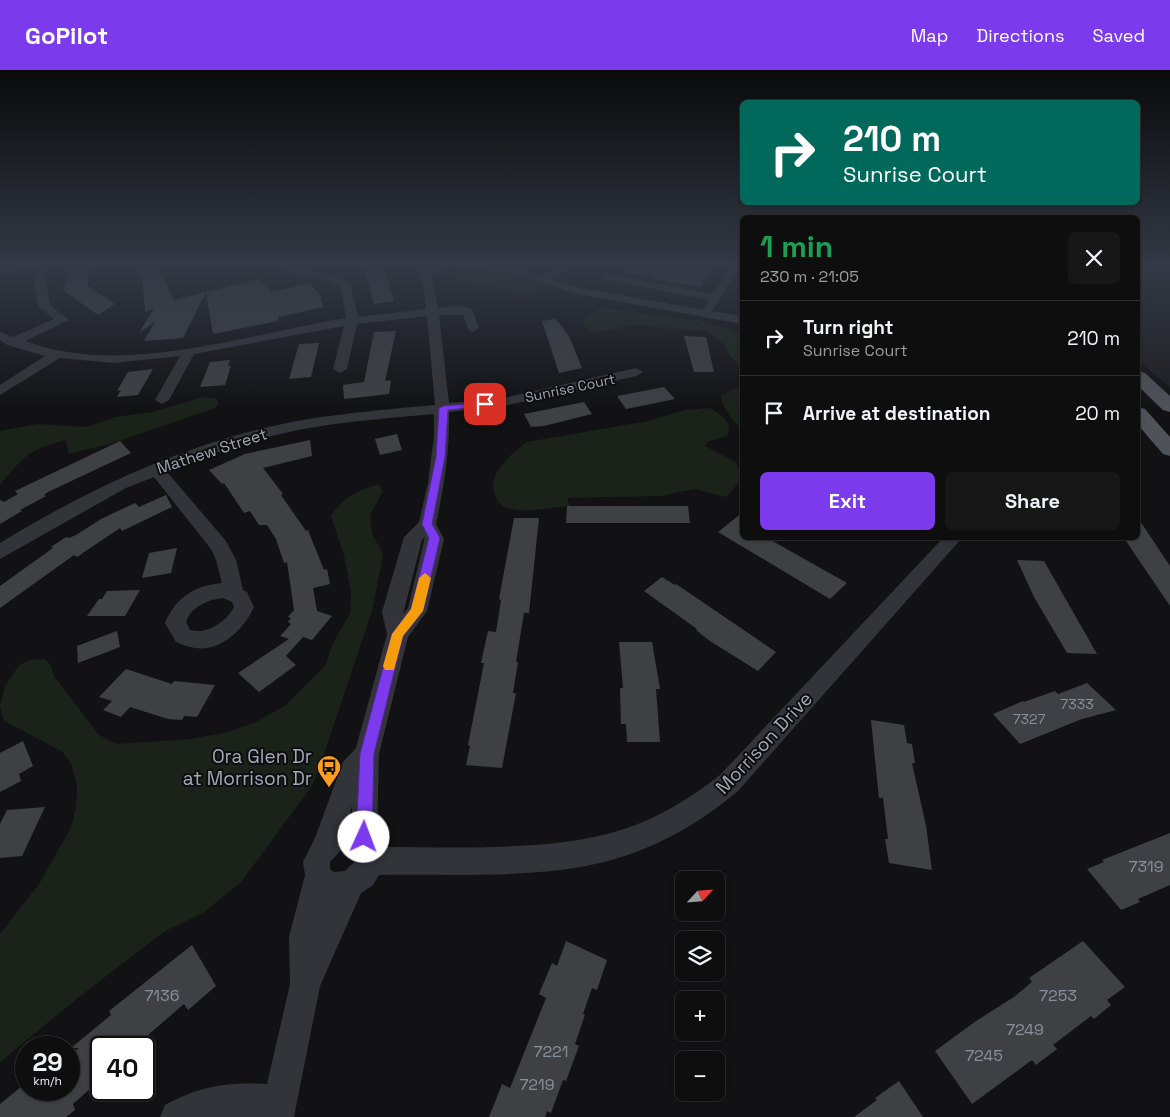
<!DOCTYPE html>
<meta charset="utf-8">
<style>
:root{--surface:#0e0e0f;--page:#171718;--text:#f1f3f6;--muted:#9b9c9e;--line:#2e2e2f;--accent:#7c3aed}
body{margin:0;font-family:"Space Grotesk",sans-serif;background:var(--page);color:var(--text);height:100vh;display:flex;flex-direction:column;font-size:19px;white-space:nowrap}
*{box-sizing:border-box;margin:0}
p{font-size:16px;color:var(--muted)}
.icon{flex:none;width:28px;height:28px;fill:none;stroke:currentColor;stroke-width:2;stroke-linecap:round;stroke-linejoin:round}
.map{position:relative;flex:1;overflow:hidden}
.drawer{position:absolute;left:740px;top:145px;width:400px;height:325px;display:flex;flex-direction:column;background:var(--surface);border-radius:8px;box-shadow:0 1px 4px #0004,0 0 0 1px var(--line)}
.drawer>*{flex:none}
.hud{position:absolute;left:740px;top:30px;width:400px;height:105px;border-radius:8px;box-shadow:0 1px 4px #0004,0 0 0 1px var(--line);background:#00695c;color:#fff;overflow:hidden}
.needle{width:32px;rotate:64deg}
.tools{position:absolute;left:675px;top:801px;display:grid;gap:10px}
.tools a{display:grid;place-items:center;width:50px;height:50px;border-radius:8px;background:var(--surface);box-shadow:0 1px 4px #0004,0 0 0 1px var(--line);font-size:25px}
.speed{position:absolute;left:15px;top:966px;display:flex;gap:10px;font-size:25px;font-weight:700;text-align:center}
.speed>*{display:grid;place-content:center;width:65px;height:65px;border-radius:50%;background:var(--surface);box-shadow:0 1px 4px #0004,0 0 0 1px var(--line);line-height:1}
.speed small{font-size:12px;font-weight:400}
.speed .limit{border:2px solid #111;border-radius:8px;background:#fff;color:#111}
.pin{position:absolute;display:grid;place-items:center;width:42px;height:42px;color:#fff;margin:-21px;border-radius:10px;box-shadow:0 2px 8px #0006}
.me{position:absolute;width:55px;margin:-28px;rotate:2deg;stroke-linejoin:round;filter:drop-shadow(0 0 4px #0008)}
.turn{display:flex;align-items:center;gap:18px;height:105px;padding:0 20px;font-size:22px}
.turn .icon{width:65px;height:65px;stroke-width:2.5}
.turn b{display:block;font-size:35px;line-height:42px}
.round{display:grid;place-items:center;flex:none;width:52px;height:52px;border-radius:8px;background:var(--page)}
.overview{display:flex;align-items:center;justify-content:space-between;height:85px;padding:0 20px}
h1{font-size:30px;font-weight:600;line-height:38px;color:#1e9e55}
.primary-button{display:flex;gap:10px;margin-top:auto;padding:10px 20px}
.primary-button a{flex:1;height:58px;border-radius:8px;background:var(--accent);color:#fff;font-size:20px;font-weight:600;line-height:58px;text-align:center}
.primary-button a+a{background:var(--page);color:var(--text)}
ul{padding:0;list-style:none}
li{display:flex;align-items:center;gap:15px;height:75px;padding:0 20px;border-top:1px solid var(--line)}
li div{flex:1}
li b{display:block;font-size:19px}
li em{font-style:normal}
header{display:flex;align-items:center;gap:30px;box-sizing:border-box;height:70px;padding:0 25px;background:var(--accent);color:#fff}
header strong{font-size:24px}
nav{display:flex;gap:28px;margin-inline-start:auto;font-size:18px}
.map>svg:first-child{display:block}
</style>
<header>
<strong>GoPilot</strong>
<nav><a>Map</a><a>Directions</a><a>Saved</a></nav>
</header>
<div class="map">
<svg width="1170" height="1047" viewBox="0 0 1170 1047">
<rect width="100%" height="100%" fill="#121214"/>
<path fill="#1e1e21" d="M1138,194H1170V317L1138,291Z"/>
<g fill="#1a221a">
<path d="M462,200C487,202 517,202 538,217L535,222L525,225L499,218L471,216L449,204Z"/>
<path d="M601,238L701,251L742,264V298L731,287L723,274L707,261L633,255L594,263L582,254L586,248Z"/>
<path d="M742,316V359C733,352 721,336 721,325Z"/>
<path d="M203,327L216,328L219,333L215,338L113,373L69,384L66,370C29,379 24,386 0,415V361L37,354L87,357L115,347L152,342Z"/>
<path d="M710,338C720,343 734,354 727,366L707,372L705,376L737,393L742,409L726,427L694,419L661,426L567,428L570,436C554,437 522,444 508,438C500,436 498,432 495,425C485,405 513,382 527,372L648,351L685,340Z"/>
<path d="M378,414L383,421L370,445L372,464L383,484L373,538L321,693L312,716L241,812L203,843L165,861L79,927L0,992V864L39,814L71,757L76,738L77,717L72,696L63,682L4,651L0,636L5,616L19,595L30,590L44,589L50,594L54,606L99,665L117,674L191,669L228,662L256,652L286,635L325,596L333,573L350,543L351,523L344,485L331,446C342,427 358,421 378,414Z"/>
</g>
<g fill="#3e4044">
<path d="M71,194H90L88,216L115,234L98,245L63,220Z"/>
<path d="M135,194H156L174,230L206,222L183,268L144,271L155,252L139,263L154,238L145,242L143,214Z"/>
<path d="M623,194H714L701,217L653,209L654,207L623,201Z"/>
<path d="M374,198L385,200L394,231L374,234L365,201Z"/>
<path d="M260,209L271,222L310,213L322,228L320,229L324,237L278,247V251L213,264L206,222Z"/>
<path d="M556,249L569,266L582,298L559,303L542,251Z"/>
<path d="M396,261L385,311L391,310L389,324L344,329L343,315L364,312L374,262Z"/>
<path d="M684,266L706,267L714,302H694Z"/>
<path d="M319,273L311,307L289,309L299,274Z"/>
<path d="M230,290L228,296H231L225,315L200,317L210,292Z"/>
<path d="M153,299L138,325L117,327L121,320L117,321L128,302Z"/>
<path d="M664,317L675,329L626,339L617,326Z"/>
<path d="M584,332L592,344L544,356L531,357L524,344Z"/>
<path d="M397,364L402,380L380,385L375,369Z"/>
<path d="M310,370L312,386L263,398L283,424L281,425L306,461L308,460L324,500L327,499L330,514L313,518L317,541L332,546L312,570L303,567L286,586L296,595L259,622L238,603L289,569L280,566L291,554L288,552L291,548L288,547L294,540L287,492L284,493L276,469L267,455H259L250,441L244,443L224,413L222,414L209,400L245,384Z"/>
<path d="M120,371L131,383L48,422L44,425L46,426L20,440L22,441L0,454V430L4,432L18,424L15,421Z"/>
<path d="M166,425L172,437L122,461L120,458L77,487L74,485L0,538V516L53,478L51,477L66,467L69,468L76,465L101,449L135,433L139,437Z"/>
<path d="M567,436H688L690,453H566Z"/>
<path d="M742,443V468H767L847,513L830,529L718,462Z"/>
<path d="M514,448H539L529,543H524L516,592H518L513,623H516L502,698L466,695L470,676L468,675L484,593H481L488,561L496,562L501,530L499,529Z"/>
<path d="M1138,448L1170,496V536L1124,468H1138Z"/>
<path d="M177,478L171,503L142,508L149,483Z"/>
<path d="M1017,490L1044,491L1097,584L1067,583L1034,527Z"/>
<path d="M662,507L675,515L676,514L776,582L758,601L710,571L696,560L697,559L644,521Z"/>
<path d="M140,520L125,546H87L99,529H102L107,521Z"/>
<path d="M117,561L120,577L78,593L77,576Z"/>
<path d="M619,572H652L660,619H656L660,672H627L626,654H621L620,618H623Z"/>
<path d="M126,599L172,614L174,611L215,615L197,647L184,646L182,650L168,649L130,637L121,647L103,640L112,631L99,627Z"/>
<path d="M1087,613L1116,640L1082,649L1020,674L993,644L1023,631L1024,632L1055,621L1058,624Z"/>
<path d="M871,650L904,655L907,673L912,674L915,693H912L926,756L932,800L889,793L885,769H888L883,728H879Z"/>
<path d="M23,671L33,696L19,704L21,711L0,722V683Z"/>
<path d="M45,737L22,786L0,788V754L7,740Z"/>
<path d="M1170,763V815L1138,829L1140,832L1121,840L1087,799L1104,792L1102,790Z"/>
<path d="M566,871L607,890L597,920L592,918L583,944L585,945L575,974L579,976L566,1011L563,1010L551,1043L547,1041L545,1047H489L502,1014L510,1018L546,928L539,924L552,893L557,896Z"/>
<path d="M1083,871L1125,917L1107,930L1111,935L1094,949L1091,946L1053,975L1057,979L1036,995L1032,990L972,1034L935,981L976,951L1014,927L1032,912L1029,908Z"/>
<path d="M192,875L216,916L188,940L184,934L133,978H101V1009L73,1034L75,1040L66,1047H0V1034L22,1016L24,1021L69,1020V985L79,978H71L111,945L109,941Z"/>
<path d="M899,1011L923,1047H854L877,1030L875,1028Z"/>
</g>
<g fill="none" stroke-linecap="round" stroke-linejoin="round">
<g fill="#333439" fill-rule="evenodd">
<path d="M17,194H48L46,213L50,235L69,250L25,271C123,308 247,264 346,248L341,217L329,211L276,198V194L337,206L350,213L358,247L426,239L424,219L419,202L415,200L414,194H424V196L447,194L441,200L431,203L438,238L457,236L472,239L479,258L473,262L469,261L463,245H439L449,333L504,328L636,298L643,302L636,306L504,336L449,342C450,380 444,417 436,454L444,469L427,541L408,567L379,684L377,763L384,777C456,777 552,782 621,760C657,749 691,728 720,705L943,468H962L738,721C699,754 653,780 604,792C537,809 448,804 379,805L373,815L361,823L320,916L294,1047H160L165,1035C201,1016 226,1012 267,1014L290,914L289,867L305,805L303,792L315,768L343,692L356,678L387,564L382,542L404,467L419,452L428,413L434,366V344C382,349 327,352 276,365C238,374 203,388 167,402L226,471L236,490L243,520L247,522L254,537C244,559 221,582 195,578C188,577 182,574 176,572L165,553C176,527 194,516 222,513L216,490L211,479L154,407L126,418L0,489V473C85,421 176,378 273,356C326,344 381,340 435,335L427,246L357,254L347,299L340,303L333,299L344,256L194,284L169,330L162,334L155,330L180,286L114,293L60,288L0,325V315L45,286L7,275L0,270V262L13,267L54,249L38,236L34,213L37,198L0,202V196ZM425,467L408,538L403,544L422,470ZM223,528L232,532L234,537C226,552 207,565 190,560L186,552C192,536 207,530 223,528ZM352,736V749L348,750ZM350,775L357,781V789L345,801L334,802L330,799V792L342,779Z"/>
<path d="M451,194L511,197L539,205L556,199L557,194H567L568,196L564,203L550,209L580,218L705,240L704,238L709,230L606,210L600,207L606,204L713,224L733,194H742L712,241L742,246V254L578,224L510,203L456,197Z"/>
</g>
<g fill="#4f5258" fill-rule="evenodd">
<path d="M1138,301L1145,303L1170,326V342L1163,340L1138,316Z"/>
<path d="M1138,337L1145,339L1170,367V386L1163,384L1138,355Z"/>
</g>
</g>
<linearGradient id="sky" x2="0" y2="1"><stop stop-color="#0a0a0b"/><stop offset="0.57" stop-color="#333945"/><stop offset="1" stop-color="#333945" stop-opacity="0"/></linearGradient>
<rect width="1170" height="340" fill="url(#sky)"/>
<path fill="#7c3aed" stroke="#51269a" d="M485,332L489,334L488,336L448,340L445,387L432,454L440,468L423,541L403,566L374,684L372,767L369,773L364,775L359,773L356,767L360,684L392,564L411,539L429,468L422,454L436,387L439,338L444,336Z"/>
<path fill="#f59e0b" d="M425,503L431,508L423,541L403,566L394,600H385L383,596L392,564L411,539L419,508Z"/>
<defs>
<g id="bus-pin" transform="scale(1.25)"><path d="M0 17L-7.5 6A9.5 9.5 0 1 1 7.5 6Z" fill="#fe9d20" stroke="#0d0d0f"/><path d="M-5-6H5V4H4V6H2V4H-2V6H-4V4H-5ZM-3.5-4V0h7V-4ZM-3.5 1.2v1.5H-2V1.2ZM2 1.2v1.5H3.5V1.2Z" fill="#111"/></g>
</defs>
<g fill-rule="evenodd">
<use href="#bus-pin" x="329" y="697"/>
</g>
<g text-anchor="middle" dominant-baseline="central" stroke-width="4" stroke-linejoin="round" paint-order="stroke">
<g font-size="14" fill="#a2aab5" stroke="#0d0d0f">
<text transform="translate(570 318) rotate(-12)">Sunrise Court</text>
</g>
<g font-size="14" fill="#899099">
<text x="1077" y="634">7333</text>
<text x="1029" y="649">7327</text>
</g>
<g font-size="16" fill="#a2aab5" stroke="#0d0d0f">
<text transform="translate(212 381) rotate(-18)">Mathew Street</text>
</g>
<g font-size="16" fill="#899099">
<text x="1146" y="796">7319</text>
<text x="162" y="925">7136</text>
<text x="1058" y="925">7253</text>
<text x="1025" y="959">7249</text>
<text x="551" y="981">7221</text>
<text x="984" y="985">7245</text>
<text x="537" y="1014">7219</text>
</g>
<g font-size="19" fill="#a2aab5" stroke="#0d0d0f">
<text transform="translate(764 673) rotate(-47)">Morrison Drive</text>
</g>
<g font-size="19" fill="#a2aab5" stroke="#0d0d0f" text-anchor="end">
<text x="312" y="686">Ora Glen Dr<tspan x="312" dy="22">at Morrison Dr</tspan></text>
</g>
</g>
</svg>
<div class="tools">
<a><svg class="needle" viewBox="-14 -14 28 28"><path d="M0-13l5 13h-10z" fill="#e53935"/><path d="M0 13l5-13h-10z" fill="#9b9c9e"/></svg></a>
<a><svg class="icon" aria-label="layers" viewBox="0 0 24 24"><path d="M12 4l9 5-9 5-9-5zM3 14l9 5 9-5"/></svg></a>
<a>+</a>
<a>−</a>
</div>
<div class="speed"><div>29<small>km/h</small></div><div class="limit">40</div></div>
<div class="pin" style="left:485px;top:334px;background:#d93025"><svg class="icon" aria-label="arrive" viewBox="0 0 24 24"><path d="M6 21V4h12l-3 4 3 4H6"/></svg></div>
<svg class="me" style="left:364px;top:767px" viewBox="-20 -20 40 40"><circle r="19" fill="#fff"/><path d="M0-13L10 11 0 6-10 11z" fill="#7c3aed"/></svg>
<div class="hud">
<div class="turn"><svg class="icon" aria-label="right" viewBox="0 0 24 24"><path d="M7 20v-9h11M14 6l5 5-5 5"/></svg><div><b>210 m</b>Sunrise Court</div></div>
</div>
<section class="drawer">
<div class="overview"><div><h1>1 min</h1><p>230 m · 21:05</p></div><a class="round"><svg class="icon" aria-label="close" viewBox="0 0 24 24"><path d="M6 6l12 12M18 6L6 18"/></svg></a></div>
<ul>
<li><svg class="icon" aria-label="right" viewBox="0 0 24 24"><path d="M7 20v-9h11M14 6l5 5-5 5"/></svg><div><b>Turn right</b><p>Sunrise Court</p></div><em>210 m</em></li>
<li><svg class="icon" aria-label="arrive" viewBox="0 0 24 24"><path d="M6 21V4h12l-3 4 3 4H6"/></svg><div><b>Arrive at destination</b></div><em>20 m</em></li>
</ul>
<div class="primary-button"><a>Exit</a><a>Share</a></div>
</section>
</div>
